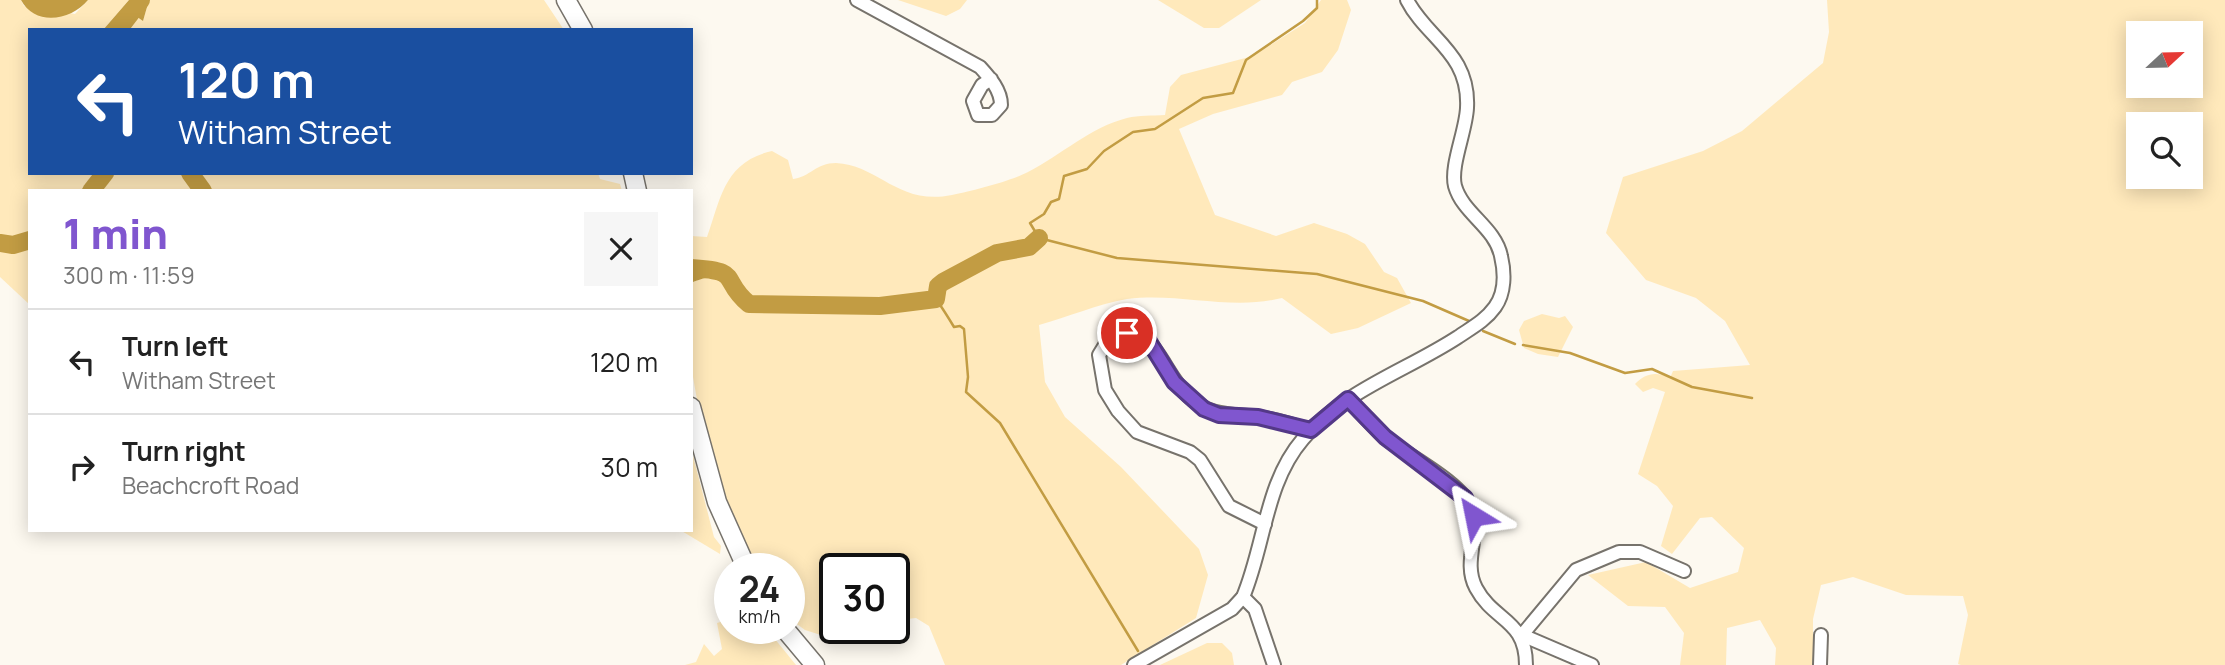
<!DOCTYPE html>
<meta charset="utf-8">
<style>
:root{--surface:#fff;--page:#f6f6f6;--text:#222;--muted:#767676;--line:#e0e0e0;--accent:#8056cf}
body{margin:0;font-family:Manrope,sans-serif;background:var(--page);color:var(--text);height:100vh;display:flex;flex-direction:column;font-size:26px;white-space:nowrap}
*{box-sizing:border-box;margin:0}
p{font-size:23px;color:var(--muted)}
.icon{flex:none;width:38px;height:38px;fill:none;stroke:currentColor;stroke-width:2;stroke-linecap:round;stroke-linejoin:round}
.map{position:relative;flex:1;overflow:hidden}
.sheet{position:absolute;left:28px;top:189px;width:665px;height:343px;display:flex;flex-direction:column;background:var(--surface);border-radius:0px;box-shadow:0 4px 18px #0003}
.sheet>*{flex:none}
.guide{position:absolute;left:28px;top:28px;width:665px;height:147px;border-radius:0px;box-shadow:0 4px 18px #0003;background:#1a4fa0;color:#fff;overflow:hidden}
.needle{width:46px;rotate:68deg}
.fabs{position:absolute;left:2126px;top:21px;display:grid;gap:14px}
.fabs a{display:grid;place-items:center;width:77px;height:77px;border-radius:0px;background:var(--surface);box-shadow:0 4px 18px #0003;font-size:35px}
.speed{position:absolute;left:714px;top:553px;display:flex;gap:14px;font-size:35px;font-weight:700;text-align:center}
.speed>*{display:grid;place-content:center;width:91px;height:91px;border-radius:50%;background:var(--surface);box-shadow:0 4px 18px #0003;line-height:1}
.speed small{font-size:18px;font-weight:400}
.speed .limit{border:4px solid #111;border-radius:10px;background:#fff;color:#111}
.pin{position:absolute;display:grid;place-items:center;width:60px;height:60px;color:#fff;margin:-30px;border:4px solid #fff;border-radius:50%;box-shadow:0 2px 7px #0007}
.me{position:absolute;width:77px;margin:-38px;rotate:325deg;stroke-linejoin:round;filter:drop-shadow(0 0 5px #0008)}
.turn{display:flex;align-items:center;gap:24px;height:147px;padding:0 35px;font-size:32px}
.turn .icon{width:91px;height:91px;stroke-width:2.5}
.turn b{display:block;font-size:49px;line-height:60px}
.round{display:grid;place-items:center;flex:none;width:74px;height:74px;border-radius:0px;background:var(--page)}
.head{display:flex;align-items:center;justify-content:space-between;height:119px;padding:0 35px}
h1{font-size:42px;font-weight:800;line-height:52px;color:var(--accent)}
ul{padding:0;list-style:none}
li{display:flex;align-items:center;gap:21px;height:105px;padding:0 35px;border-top:2px solid var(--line)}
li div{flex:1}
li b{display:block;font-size:26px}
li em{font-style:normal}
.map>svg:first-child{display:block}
</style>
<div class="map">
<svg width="2225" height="665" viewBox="0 0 2225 665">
<rect width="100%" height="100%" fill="#fdf9f0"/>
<g fill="#ffe9bb" fill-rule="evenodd">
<path d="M0,0H21L24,6L75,14L88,0H129L103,30H30V173H598L600,179L620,184L622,191H30V305L0,277Z"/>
<path d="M149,0H544L564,30H105L122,24L133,13L143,21Z"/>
<path d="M898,0H967L960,9L946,16Z"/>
<path d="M1158,0H1261L1219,28H1204Z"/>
<path d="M1321,0H1347L1351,10L1338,50L1322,72L1292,82L1282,95L1213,114L1179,129L1215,215L1276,236L1314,223L1347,234L1365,244L1384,272L1397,278L1411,303L1358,328L1331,334L1282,298C1230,311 1179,292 1127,299C1098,304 1068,317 1039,325L1045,382L1065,417L1121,467L1199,549L1208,575L1196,618L1121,665H945L929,626L916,618L898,620L894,627V569H835V628H893V630L869,628L852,635L824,636L805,630L790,619L789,569H757C723,517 701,431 692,370C687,342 691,311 691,283L704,277L736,282L735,275L727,266L691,264V236L707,237C721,198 724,162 772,151L788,160L793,179C810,177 816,163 836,163C879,165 898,206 952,195C972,191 1011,181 1028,172C1061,155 1091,127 1127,118C1139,115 1152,116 1165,115L1170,87L1181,75L1253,56L1305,23Z"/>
<path d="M1827,0H2225V665H1961L1958,664L1968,615L1963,596L1906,595L1853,577L1821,585L1813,619V665H1775L1776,648L1760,620L1727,628L1726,665H1680L1684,633L1665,607L1628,606L1588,575L1646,562L1690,588L1738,572L1744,548L1712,517L1700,518L1672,554L1661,546L1673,506L1657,486L1638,474L1665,392L1653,388L1643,392L1635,384C1645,373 1657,371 1670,378L1673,371L1750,365L1725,321L1696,298L1646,280L1606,233L1623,177L1703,151L1742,131L1823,63L1829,32ZM2138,33H2191V86H2138ZM2138,124H2191V177H2138Z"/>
<path d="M1542,314L1559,318L1565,316L1573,327L1558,357L1538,354L1524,348L1519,330L1524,321Z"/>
<path d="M691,448L714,537L721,546L720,554L680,530H691Z"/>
<path d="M730,619V628H766L796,665H685L696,662L704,644L714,656L722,649L717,623Z"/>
<path d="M1207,643H1222L1232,653L1234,665H1160Z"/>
</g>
<g fill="#c29c43">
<path d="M21,0H88C72,20 35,27 21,0Z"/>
<path d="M129,0H149L143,21L133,14L122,24L103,30Z"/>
<path d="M691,264L727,266L735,275L737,282L726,286C713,275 707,276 691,283Z"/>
</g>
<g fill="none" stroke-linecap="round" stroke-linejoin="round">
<g stroke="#c29c43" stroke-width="2.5">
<path d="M1317,0V8L1303,21L1246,60L1233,93L1203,98L1155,129L1133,132L1104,151L1087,169L1064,176L1059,199L1051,202L1044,214L1030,223L1039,238L1117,258L1317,274L1423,301L1469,321"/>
<path d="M936,299C943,309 948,317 954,327L960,326L964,329L968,377L966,392L1000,423L1138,651"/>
<path d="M1483,331L1515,344"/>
<path d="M1523,345L1570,353L1625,373L1652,369L1692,387L1752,398"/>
</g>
<g stroke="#c29c43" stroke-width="18">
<path d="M118,30L141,0"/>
<path d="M190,173L203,191"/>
<path d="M91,191L105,173"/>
<path d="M0,243L13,245L30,240"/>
<path d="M691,268C744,271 719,279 749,304L880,306L936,299L938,286L943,282L997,253L1029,247L1039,238"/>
</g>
<g stroke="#77736c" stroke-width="16">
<g id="street">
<path d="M857,0L980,67C990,78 1001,90 1001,105L992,115H978L973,101L982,85L991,79"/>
<path d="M1348,399C1360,412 1372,426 1385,438C1408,456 1461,482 1472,509C1481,534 1462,562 1476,588C1494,622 1526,619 1526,665"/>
<path d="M1265,524L1229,506L1200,460L1190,452L1137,432L1118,411L1105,390L1099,355L1107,342L1116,336L1138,333C1161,348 1168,377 1188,396C1210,417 1230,414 1258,417C1276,419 1294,425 1311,431"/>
<path d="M1243,597L1255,609L1274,665"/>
<path d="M1134,665L1232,609L1243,597C1265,545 1265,483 1303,439C1344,390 1406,371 1458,337C1471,328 1485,321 1495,307C1505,293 1505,273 1501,256C1495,227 1463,214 1455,186C1450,166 1466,131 1467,108C1470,53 1427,39 1407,0"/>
<path d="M1592,665L1522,635L1576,570L1619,552H1640L1684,571"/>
<path d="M1820,665L1821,635"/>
</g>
</g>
<g stroke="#77736c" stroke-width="21">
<g id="secondary">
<path d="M566,0L583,30"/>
<path d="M633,173L637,191"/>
<path d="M691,407L717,502L747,569"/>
<path d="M784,628L815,665"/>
</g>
</g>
<use href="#street" stroke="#fff" stroke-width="12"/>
<use href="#secondary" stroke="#fff" stroke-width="18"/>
</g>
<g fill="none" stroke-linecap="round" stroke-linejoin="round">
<g stroke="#533887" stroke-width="18">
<path id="route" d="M1127,333H1138L1148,340L1174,382L1204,409L1219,415L1258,417L1311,430L1348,399L1385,437L1465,498L1474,516"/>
</g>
<use href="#route" stroke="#8056cf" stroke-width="12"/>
</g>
</svg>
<div class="fabs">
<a><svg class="needle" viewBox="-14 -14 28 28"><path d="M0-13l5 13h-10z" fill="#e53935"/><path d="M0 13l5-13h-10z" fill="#767676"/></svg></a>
<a><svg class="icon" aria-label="search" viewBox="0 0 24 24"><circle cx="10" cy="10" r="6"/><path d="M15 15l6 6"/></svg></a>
</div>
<div class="speed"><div>24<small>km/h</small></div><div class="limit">30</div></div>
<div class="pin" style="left:1127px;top:333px;background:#d93025"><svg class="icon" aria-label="arrive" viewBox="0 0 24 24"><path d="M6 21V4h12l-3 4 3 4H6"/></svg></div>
<svg class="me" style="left:1474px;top:516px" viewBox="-20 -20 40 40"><path d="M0-17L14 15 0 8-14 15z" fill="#8056cf" stroke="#fff" stroke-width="4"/></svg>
<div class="guide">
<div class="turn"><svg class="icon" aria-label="left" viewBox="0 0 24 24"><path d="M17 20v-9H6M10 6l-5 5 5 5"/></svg><div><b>120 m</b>Witham Street</div></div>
</div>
<section class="sheet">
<div class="head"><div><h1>1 min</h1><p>300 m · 11:59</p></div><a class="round"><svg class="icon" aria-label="close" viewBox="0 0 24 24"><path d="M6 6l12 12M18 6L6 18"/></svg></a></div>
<ul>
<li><svg class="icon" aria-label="left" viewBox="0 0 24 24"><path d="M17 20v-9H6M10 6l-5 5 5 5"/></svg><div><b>Turn left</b><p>Witham Street</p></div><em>120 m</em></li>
<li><svg class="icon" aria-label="right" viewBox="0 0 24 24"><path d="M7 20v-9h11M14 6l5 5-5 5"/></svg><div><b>Turn right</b><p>Beachcroft Road</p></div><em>30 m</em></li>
</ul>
</section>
</div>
